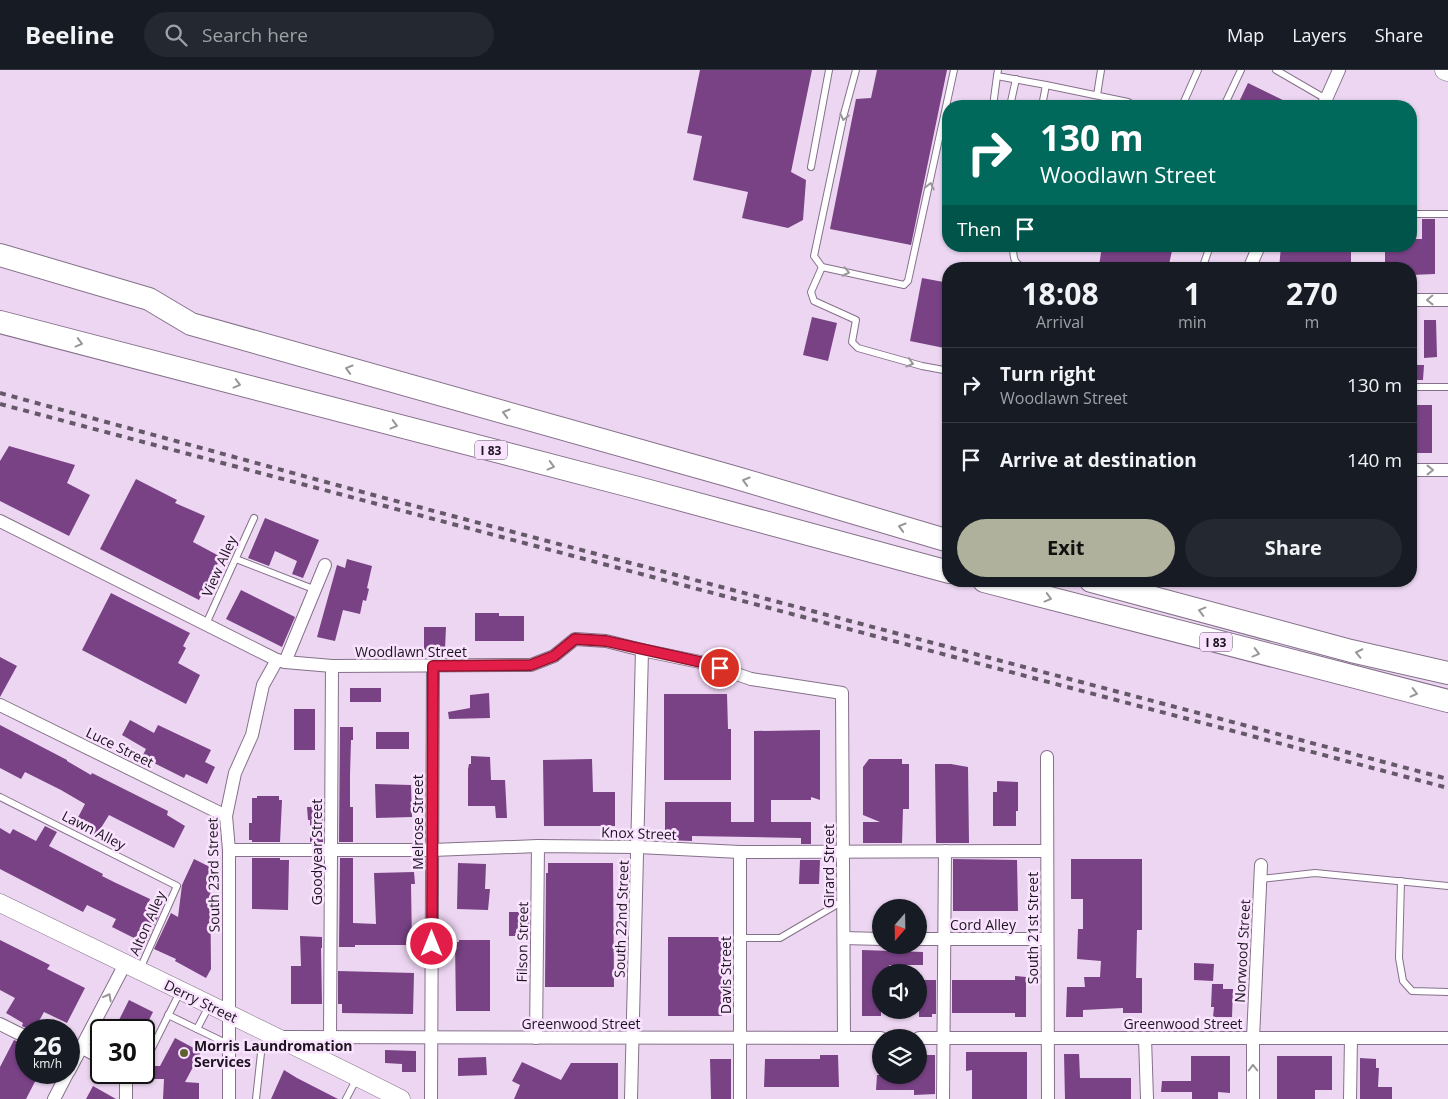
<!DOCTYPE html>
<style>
:root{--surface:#171b24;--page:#242831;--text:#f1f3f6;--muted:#9ea1a6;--line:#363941;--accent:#b0b19c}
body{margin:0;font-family:"Open Sans",sans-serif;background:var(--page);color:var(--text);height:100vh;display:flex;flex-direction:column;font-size:19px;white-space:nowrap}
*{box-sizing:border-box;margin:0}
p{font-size:16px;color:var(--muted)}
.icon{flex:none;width:28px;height:28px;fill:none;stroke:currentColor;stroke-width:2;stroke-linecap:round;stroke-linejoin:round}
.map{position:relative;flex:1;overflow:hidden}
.details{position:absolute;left:942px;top:192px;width:475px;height:325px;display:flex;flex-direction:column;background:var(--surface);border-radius:20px;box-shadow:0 1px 4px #0004}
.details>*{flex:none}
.guide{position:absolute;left:942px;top:30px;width:475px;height:152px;border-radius:20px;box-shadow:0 1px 4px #0004;background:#00695c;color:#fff;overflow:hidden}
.needle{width:32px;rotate:200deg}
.buttons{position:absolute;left:872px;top:829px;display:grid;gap:10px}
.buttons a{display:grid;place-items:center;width:55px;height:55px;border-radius:50%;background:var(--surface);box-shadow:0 1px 4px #0004;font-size:25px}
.speed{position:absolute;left:15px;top:949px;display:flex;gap:10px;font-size:25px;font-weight:700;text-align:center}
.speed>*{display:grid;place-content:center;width:65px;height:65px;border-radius:50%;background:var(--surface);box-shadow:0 1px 4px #0004;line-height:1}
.speed small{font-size:12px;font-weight:400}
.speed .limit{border:2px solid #111;border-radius:8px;background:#fff;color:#111}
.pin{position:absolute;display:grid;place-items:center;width:42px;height:42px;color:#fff;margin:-21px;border:2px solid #fff;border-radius:50%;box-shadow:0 1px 5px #0007}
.me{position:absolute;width:55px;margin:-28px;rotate:0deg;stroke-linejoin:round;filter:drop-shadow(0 0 4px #0008)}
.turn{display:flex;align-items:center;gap:18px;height:105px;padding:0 15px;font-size:22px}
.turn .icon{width:65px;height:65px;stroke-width:2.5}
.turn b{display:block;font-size:35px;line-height:42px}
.then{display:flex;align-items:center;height:48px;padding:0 15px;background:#0003;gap:10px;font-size:19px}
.eta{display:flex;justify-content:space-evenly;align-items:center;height:85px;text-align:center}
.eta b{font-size:30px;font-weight:700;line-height:35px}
.cta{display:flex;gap:10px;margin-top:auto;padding:10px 15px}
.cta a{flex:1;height:58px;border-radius:30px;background:var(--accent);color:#111;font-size:20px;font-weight:700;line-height:58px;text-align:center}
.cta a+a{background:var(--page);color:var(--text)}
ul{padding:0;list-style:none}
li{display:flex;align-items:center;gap:15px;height:75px;padding:0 15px;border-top:1px solid var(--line)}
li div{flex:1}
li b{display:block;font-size:19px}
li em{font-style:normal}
header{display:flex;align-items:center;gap:30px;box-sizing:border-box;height:70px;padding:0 25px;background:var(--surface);border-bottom:1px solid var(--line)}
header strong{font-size:24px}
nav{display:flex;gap:28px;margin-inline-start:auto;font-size:18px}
.search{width:350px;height:45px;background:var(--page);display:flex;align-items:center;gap:12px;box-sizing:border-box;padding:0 18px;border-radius:28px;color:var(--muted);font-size:19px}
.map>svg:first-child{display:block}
</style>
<header>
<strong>Beeline</strong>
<div class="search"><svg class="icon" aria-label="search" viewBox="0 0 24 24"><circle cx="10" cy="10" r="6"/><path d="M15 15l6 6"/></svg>Search here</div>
<nav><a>Map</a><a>Layers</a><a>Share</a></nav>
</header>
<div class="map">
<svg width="1448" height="1029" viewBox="0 0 1448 1029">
<rect width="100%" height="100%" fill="#edd6f2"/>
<g fill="#794285">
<path d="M700,0H812L791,102L806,110L803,150L788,158L742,148L748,122L693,110L702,66L687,63Z"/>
<path d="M877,0H947L911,175L830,159L856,29L871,28Z"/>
<path d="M1248,13L1295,36H1237Z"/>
<path d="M1422,149H1435V204L1411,205V199H1385V176H1411V169H1422Z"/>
<path d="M1102,176H1173L1168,199H1111L1099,196Z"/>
<path d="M1281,176L1351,177V199H1324V197L1279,199Z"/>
<path d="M922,208L949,213V279L910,271Z"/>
<path d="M812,247L837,253L828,291L803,285Z"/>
<path d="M1424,250H1436L1437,287L1424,288Z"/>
<path d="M1411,295H1424L1423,310H1411Z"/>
<rect x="1411" y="335" width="21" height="48"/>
<path d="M9,376L75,395L67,413L90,425L69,466L0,431V391Z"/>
<path d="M136,409L177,430L175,433L205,446L193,472L221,487L199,530L100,479Z"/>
<path d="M265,448L319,470L303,508L292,504L297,491L275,481L269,496L248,488Z"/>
<path d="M347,489L372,496L367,518L369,519L366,531L363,530L360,544L343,540L335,571L317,567L337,495L345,498Z"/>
<path d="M241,520L295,547L282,577L226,549Z"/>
<path d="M111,523L190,563L183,576L186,578L178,593L200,605L186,634L82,580Z"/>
<path d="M475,543H499V546H524V571H475Z"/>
<path d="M424,557H446L445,579L424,580Z"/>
<path d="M0,587L17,596L0,627Z"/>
<rect x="350" y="618" width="31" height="14"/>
<path d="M489,623L490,648L449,649L448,642L470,638V625Z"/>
<path d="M664,624H727L728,659H731V710H664Z"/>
<rect x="294" y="639" width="21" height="41"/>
<path d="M130,650L154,663L158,655L211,680L205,692L215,697L207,714L186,704L184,708L142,687L146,679L122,665Z"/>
<path d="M0,655L67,690V691L91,705L92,703L168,741L167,745L185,756L174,778L109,745L96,766L74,755L85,734L61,720L25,702L21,709L0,698Z"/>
<path d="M340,657H353V670H351L350,705V737H353V772H339Z"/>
<path d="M820,660V730L811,727V730H771V752H811V774H801V768L692,766V771L665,770V732H731V752H754V661Z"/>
<rect x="376" y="662" width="33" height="17"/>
<path d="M471,686L490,687L491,710H505L507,748H496L495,736H468V699L469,694H471Z"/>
<path d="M592,689L593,722H615V756H544L543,690Z"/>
<path d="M869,689H902V694H909V739H903L902,773H863V752H880L863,745V697Z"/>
<path d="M935,694H951L968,697L969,773H936Z"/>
<path d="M997,711L1018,712V741H1016V756H993V722H997Z"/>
<path d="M375,714L411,715L412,747L376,748Z"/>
<path d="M257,726H279V730H282L280,772H252V770H249V753H252V728H257Z"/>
<path d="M307,737H323V772H310V750H308Z"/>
<path d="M45,756L57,762L49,776L103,804L102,806L116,813L150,829L149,832L162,838L146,874L112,857L116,849L87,835L83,842L0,799V758L10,764L13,759L36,771Z"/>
<path d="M252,788H280V790H289L288,840L252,839Z"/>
<path d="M340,788H353V853L376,854L374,803L414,802L415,814H411L412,875H355V877H339Z"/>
<path d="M194,789L210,797L211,899L206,908L175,891L176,889L154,879L171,843L178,847L182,815Z"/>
<path d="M953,789L1017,790L1018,841H953Z"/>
<path d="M1071,789H1142V860H1137L1136,908H1142V943H1123V938L1083,940V947H1066L1067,917H1085L1084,907H1100L1101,891L1077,889L1078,859H1083V829H1071Z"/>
<path d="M800,790H820L819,814H799Z"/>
<path d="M458,793L486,794L485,819H490L488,840L457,839Z"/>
<path d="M548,793H613L614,917H545L546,803H548Z"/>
<rect x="509" y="842" width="20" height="24"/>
<path d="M300,866L322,867V878H321L322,934H291V896H301Z"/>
<rect x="668" y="867" width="54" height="79"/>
<path d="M0,870L50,895L47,899L85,918L67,953L44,942L34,960H30L22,956L23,953L6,943L15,928L0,920Z"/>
<path d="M459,870H490V941H456L455,872H459Z"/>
<path d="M862,880L923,882V895H889V902H881V946H862Z"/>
<path d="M1194,893L1214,894L1213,911L1194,910Z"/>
<path d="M338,901L414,903L413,944L342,943V934H338Z"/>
<path d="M1015,906L1026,907V947H1015V943H952V910H1015Z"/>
<path d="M919,910H936V944H932V947H919Z"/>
<path d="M1212,914H1223V919H1233L1232,947H1213L1214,937H1211Z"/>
<path d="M129,930L153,942L144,960H114Z"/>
<path d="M175,968L201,982L185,1012L199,1013V1029H163L164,1009H144V996H160Z"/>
<path d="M14,970L26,975V1002H40L26,1029H0V997Z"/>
<path d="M385,980L416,981V1002H402V994L385,993Z"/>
<path d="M966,982H1027V1029H972V1000L966,1001Z"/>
<path d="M1064,984H1079L1080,1008H1131V1029H1065Z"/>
<path d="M820,985H838L839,1017H764L765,989H820Z"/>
<path d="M919,985H935V1024L914,1025V1020H876L877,1005H919Z"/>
<path d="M1191,986H1230V1023L1218,1022V1029H1192V1022H1161L1162,1011H1191Z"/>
<path d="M1277,986H1332V1020H1315V1029H1277Z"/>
<path d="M486,987L487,1005L458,1006V988Z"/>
<path d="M1360,988L1376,989V998H1379L1378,1017H1392V1029H1360Z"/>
<path d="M710,989H731V1029H711Z"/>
<path d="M522,992L561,1010L571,993H618V1029H514L520,1015L512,1011Z"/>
<path d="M284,1000L297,1008L338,1029H271Z"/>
<path d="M93,1016L116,1029H86Z"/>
</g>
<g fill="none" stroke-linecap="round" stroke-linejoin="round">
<g stroke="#85718a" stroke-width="8">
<g id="service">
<path d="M856,0L844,44L814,186L822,197L904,215L908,211L954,0"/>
<path d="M998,0L997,6L1046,15L1042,36"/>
<path d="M1276,0L1326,29"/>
<path d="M1046,15L1128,32L1135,36"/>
<path d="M1097,25L1101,0"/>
<path d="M993,36L997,6"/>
<path d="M1010,36L1016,9"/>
<path d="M1182,36L1198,0"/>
<path d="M1224,36L1241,0"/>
<path d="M811,97L829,0"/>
<path d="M1411,144H1448"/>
<path d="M1013,176C1013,190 1014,194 1027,199"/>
<path d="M822,197L811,222L814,231L856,250L852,272L858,278L922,296L949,301"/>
<path d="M1202,199L1210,176"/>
<path d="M1411,317H1448"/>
<path d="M236,489L316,520"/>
<path d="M206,554L254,448"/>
<path d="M0,727L177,816L140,899"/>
<path d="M1260,809L1315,803L1448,816"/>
<path d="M1401,811L1399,888L1403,911L1412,921L1448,922"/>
<path d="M740,868H780L843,831"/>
<path d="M168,945L230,975"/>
<path d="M197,959L209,936"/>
<path d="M150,982L180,922"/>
<path d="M256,1029L261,983L270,965"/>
<path d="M346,1029L357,1008"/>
</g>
</g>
<g stroke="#85718a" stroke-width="14">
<g id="minor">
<path d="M1323,36L1339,0"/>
<path d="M1249,199L1259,176"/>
<path d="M1411,230H1448"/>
<path d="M1411,400H1448"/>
<path d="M0,451L277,590L285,592L332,596L531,595L554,586L575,569L606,571L642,580L705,593L751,609L842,623L844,968"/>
<path d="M285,592L325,495"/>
<path d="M0,635L226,746"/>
<path d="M1047,687L1048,1029"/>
<path d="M229,780H432L538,776L638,777L740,782L1047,781"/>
<path d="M844,868L881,869"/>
<path d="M919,869H1047"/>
<path d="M0,954L26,967"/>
<path d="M281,967L881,968"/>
<path d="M330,967L332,596"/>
<path d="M536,968L538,776"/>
<path d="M919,968H1448"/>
<path d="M1145,968L1147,1029"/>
<path d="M81,977L101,988"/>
<path d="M69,1001L125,894"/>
<path d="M126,1002V1029"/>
<path d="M54,1029L68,1002"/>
<path d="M229,1029V780L226,746L235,703L252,665L263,615L277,590"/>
<path d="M431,1029L433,596"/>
<path d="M631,1029L642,580"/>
<path d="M740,1029V782"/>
<path d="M943,1029L945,781"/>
<path d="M1253,1029V968L1261,795"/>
<path d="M1350,1029L1351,968"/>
</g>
</g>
<g stroke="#85718a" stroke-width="19">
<path id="secondary" d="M0,833C134,898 268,962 401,1029"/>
</g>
<g stroke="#85718a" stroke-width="21">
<path id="primary" d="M1445,0L1448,1"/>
</g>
<g stroke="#85718a" stroke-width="24">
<g id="motorway">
<path d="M0,185L149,229L191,254L730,406L949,471"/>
<path d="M0,252L638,418L949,502"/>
<path d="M984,511L1448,631"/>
<path d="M1091,511L1351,581L1448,603"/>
</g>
</g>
<use href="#service" stroke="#fff" stroke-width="6"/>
<use href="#minor" stroke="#fff" stroke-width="12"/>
<use href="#secondary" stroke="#fff" stroke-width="18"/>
<use href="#primary" stroke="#fff" stroke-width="20"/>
<use href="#motorway" stroke="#fff" stroke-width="22"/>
<g stroke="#655969" stroke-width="4" stroke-dasharray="6 6" stroke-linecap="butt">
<path d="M0,323L377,426L1448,709"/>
<path d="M0,334L1448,718"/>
</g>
</g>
<defs><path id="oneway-chevron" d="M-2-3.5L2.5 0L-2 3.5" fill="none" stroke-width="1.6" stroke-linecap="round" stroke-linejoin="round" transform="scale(1.25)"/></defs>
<g stroke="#99969a">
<use href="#oneway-chevron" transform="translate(844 47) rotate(103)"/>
<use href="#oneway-chevron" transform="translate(930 116) rotate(-78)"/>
<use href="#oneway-chevron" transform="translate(846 202) rotate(12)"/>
<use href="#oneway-chevron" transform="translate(1430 230) rotate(179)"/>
<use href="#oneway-chevron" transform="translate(79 273) rotate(15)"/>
<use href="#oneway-chevron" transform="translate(910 293) rotate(16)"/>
<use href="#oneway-chevron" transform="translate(349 299) rotate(-164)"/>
<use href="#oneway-chevron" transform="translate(237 314) rotate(15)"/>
<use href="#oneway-chevron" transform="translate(506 343) rotate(-164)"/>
<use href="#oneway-chevron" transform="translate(394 355) rotate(15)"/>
<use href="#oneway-chevron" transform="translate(551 396) rotate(15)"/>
<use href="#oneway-chevron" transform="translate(1430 400)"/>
<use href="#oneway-chevron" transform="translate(746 411) rotate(-164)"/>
<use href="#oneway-chevron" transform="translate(902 457) rotate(-164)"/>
<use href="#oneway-chevron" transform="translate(1048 528) rotate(15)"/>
<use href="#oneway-chevron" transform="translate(1202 541) rotate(-165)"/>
<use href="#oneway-chevron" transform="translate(1256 583) rotate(15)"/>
<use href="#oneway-chevron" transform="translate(1359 583) rotate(-168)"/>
<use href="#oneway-chevron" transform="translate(1414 623) rotate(14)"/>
<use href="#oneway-chevron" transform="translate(108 927) rotate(-62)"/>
<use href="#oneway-chevron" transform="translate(1253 998) rotate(-90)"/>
</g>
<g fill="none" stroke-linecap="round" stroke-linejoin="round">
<g stroke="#92132f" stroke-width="12">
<path id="route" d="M432,874L433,596L531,595L554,586L575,569L606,571L705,593L720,598"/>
</g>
<use href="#route" stroke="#e11d48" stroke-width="9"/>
</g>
<circle fill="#60612e" stroke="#fae3ff" stroke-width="2" cx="184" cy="983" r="5"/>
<g text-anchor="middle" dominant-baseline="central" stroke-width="5" stroke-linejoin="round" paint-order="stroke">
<g fill="#fae3ff" stroke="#5f5362" stroke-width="1">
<rect x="475" y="370.5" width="32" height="19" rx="4"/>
<rect x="1200" y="562.5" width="32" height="19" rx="4"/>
</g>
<g font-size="12" font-weight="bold" fill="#1c151e">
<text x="491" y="380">I 83</text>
<text x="1216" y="572">I 83</text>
</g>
<g font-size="14" fill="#1c151e" stroke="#fae3ff">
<text transform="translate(219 496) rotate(-66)">View Alley</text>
<text x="411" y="581">Woodlawn Street</text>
<text transform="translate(120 677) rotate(26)">Luce Street</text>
<text transform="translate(417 752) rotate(-90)">Melrose Street</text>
<text transform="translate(94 760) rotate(27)">Lawn Alley</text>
<text transform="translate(639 763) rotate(2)">Knox Street</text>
<text transform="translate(316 782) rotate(-90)">Goodyear Street</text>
<text transform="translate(828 796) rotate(-90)">Girard Street</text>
<text transform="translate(213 805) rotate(-91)">South 23rd Street</text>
<text transform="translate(621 849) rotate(-88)">South 22nd Street</text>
<text transform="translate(147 853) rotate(-66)">Alton Alley</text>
<text x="983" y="854">Cord Alley</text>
<text transform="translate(1032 858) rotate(-90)">South 21st Street</text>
<text transform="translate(522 872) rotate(-89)">Filson Street</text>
<text transform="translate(1242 881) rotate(-87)">Norwood Street</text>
<text transform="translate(725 905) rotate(-90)">Davis Street</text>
<text transform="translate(201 931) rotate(26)">Derry Street</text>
<text x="581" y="953">Greenwood Street</text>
<text x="1183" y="953">Greenwood Street</text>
</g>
<g font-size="14" font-weight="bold" fill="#1c151e" stroke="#fae3ff" text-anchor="start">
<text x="194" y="975">Morris Laundromation<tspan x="194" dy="16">Services</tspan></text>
</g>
</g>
</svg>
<div class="buttons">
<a><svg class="needle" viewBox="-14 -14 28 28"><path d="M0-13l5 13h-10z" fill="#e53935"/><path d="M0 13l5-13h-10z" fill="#9ea1a6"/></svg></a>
<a><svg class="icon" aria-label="sound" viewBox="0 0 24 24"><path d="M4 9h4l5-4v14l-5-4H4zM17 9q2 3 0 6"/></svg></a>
<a><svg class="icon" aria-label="layers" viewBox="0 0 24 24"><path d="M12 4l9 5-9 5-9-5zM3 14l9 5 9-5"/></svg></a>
</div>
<div class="speed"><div>26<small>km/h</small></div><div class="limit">30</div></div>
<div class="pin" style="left:720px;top:598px;background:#d93025"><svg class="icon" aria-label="arrive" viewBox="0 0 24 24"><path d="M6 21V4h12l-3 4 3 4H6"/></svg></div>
<svg class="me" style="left:432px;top:874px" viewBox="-20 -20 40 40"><circle r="17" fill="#e11d48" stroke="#fff" stroke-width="3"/><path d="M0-11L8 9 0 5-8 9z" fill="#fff"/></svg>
<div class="guide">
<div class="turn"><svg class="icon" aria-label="right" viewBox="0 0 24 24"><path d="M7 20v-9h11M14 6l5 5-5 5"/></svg><div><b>130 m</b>Woodlawn Street</div></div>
<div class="then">Then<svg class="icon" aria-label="arrive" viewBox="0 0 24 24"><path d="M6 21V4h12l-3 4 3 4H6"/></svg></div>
</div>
<section class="details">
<div class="eta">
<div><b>18:08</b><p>Arrival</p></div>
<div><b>1</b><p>min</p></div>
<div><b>270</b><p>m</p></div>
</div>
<ul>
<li><svg class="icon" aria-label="right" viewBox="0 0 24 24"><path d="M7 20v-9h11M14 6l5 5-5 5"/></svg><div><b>Turn right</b><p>Woodlawn Street</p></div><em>130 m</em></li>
<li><svg class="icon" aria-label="arrive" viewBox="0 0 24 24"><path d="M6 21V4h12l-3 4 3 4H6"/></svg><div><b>Arrive at destination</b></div><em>140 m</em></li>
</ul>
<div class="cta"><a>Exit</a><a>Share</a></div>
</section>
</div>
